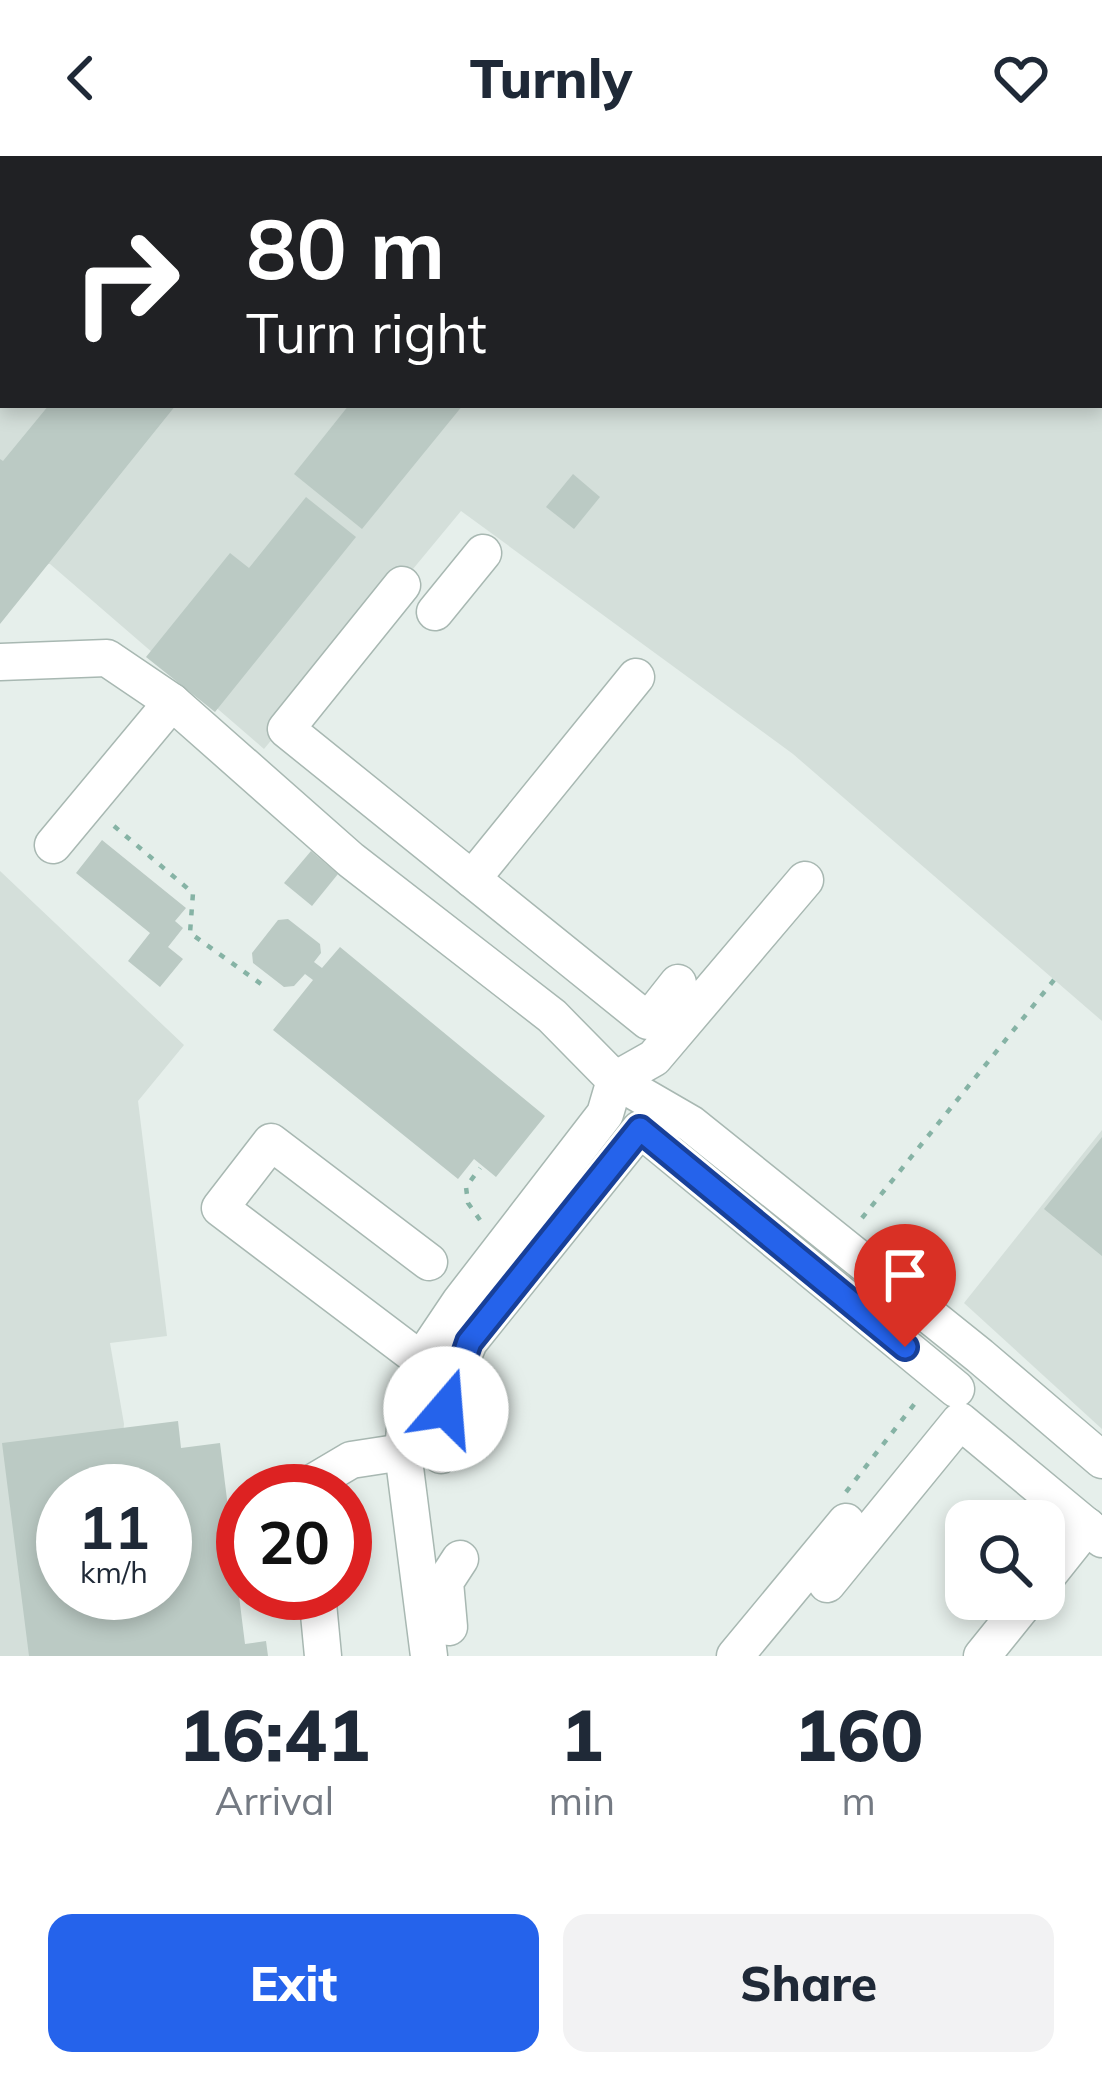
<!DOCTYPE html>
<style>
:root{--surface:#fff;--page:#f2f2f3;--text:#1f2937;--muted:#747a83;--accent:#2563eb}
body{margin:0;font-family:Mulish,sans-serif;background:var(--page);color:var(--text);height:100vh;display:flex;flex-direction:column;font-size:45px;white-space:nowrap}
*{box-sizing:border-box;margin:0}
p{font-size:39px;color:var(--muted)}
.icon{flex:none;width:66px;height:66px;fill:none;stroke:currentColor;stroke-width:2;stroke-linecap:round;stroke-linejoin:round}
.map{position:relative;height:1500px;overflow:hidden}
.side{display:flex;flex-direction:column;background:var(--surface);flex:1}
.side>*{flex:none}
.hud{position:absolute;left:0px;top:0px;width:1104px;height:252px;box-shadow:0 6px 18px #0003;background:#202124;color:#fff;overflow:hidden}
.controls{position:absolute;left:945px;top:1344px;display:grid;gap:24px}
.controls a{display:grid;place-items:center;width:120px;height:120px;border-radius:24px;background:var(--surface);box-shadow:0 6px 18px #0003;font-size:60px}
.speed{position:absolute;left:36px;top:1308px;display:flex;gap:24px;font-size:60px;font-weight:700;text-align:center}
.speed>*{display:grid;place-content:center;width:156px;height:156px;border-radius:50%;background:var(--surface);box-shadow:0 6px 18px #0003;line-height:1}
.speed small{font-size:30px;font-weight:400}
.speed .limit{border:18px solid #d22;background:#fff;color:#111}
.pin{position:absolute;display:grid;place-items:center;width:102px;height:102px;color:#fff;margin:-123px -51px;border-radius:50% 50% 50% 0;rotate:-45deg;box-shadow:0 0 12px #0007}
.pin .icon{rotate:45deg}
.me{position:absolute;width:132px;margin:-66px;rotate:18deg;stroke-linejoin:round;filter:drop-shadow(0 0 9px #0008)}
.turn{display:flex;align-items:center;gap:42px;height:252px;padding:0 48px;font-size:54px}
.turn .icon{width:156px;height:156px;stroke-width:2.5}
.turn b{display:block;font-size:84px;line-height:102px}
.eta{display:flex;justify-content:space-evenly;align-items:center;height:204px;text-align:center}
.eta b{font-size:72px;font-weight:800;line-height:84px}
.action{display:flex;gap:24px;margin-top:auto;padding:24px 48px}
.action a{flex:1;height:138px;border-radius:24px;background:var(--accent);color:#fff;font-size:48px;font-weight:800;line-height:138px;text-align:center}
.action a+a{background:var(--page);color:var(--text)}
header{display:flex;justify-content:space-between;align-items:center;height:156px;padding:0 48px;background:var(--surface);font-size:54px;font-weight:800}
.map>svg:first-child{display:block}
</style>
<header><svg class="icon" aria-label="back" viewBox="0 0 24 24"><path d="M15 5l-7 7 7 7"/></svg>Turnly<svg class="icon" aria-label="heart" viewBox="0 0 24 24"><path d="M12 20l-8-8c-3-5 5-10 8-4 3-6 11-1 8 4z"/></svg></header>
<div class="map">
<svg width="1102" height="1500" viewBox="0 0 1102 1500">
<rect width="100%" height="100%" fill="#e6efeb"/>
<g fill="#d4dfda" fill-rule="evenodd">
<path d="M0,0H1102V865L793,598L461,355L264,593L50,408L0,411ZM3,3H1101V249H3Z"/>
<path d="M0,715L184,889L138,945L167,1180L110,1187L124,1268L117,1335H63V1437L99,1500H0Z"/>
<path d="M1102,974V1273L964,1147Z"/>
</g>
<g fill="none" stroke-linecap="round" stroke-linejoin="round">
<path stroke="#a2b6b0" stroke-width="78" d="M468,0L471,3"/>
</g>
<g fill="#bbcac4" fill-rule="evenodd">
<path d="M49,249H176L0,468V303L3,305Z"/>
<path d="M349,249H463L362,373L294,318Z"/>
<path d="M573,318L600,341L574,373L546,351Z"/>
<path d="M306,341L356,381L215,556L146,501L230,397L249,412Z"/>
<path d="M102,684L186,752L175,765L183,772L168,791L183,803L160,831L128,805L150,777L76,717Z"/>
<path d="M311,695L338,718L312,750L284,727Z"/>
<path d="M288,763L320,788L321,797L314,806L322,812L340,791L545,960L496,1021L474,1003L458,1023L273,874L313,824L305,818L294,830L284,831L253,807L252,797L278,764Z"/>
<path d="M1102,981V1100L1044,1053Z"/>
<path d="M178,1265L181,1292L220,1287L245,1488L266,1485L268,1500H29L2,1287ZM63,1335H165V1437H63Z"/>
</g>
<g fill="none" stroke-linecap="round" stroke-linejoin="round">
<g stroke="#a8b8b2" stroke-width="39">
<g id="minor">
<path d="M252,0L256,3"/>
<path d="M921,0L924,3"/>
<path d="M978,0L995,3"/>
<path d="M125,3L128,0"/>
<path d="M1101,23L1102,24"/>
<path d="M1101,88H1102"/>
<path d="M0,114L3,111"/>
<path d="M402,429L286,573L648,865L678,827"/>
<path d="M435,456L483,397"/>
<path d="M0,506L107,502L172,546L351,704L552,860L615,924L605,958L460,1146L421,1204L406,1260L403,1296L429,1500"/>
<path d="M53,689L172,546"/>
<path d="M472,723L636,521"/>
<path d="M615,924L691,968L980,1200L1102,1304"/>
<path d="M615,924L654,902L805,724"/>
<path d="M421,1204L220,1052L271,986L429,1106"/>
<path d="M441,1299C433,1270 457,1214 469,1186L640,973L956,1233"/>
<path d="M308,1335L307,1330L351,1304L403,1296"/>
<path d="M1044,1424L1087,1370"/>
<path d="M827,1428L960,1265L1102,1383"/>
<path d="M317,1437L323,1500"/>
<path d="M449,1471L445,1426L460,1403"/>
<path d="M735,1500L846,1366"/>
<path d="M982,1500L1028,1443"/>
</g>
</g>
<g stroke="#86b3a5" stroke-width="4.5" stroke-dasharray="6 9" stroke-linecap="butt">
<path d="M114,670L193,737L190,777L268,833"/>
<path d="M862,1062L1054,824"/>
<path d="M480,1064L468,1047L466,1031L480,1012"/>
<path d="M846,1336L916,1246"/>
</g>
<use href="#minor" stroke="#fff" stroke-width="36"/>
</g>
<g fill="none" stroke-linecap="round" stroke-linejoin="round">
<g stroke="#184099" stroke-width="30">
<path id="route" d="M446,1253L469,1186L640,973L905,1191"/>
</g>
<use href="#route" stroke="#2563eb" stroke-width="21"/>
</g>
</svg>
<div class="controls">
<a><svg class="icon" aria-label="search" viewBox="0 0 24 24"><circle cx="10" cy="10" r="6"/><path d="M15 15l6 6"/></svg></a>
</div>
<div class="speed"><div>11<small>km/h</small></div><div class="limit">20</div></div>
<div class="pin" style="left:905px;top:1191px;background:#d93025"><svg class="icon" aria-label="arrive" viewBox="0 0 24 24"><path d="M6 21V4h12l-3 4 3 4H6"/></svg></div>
<svg class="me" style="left:446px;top:1253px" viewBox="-20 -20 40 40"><circle r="19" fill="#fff"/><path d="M0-13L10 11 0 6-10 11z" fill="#2563eb"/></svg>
<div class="hud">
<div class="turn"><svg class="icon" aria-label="right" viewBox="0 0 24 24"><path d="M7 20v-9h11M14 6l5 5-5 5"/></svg><div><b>80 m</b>Turn right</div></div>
</div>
</div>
<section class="side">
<div class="eta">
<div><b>16:41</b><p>Arrival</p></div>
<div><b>1</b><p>min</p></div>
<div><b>160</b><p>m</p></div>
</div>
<div class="action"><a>Exit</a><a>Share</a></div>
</section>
